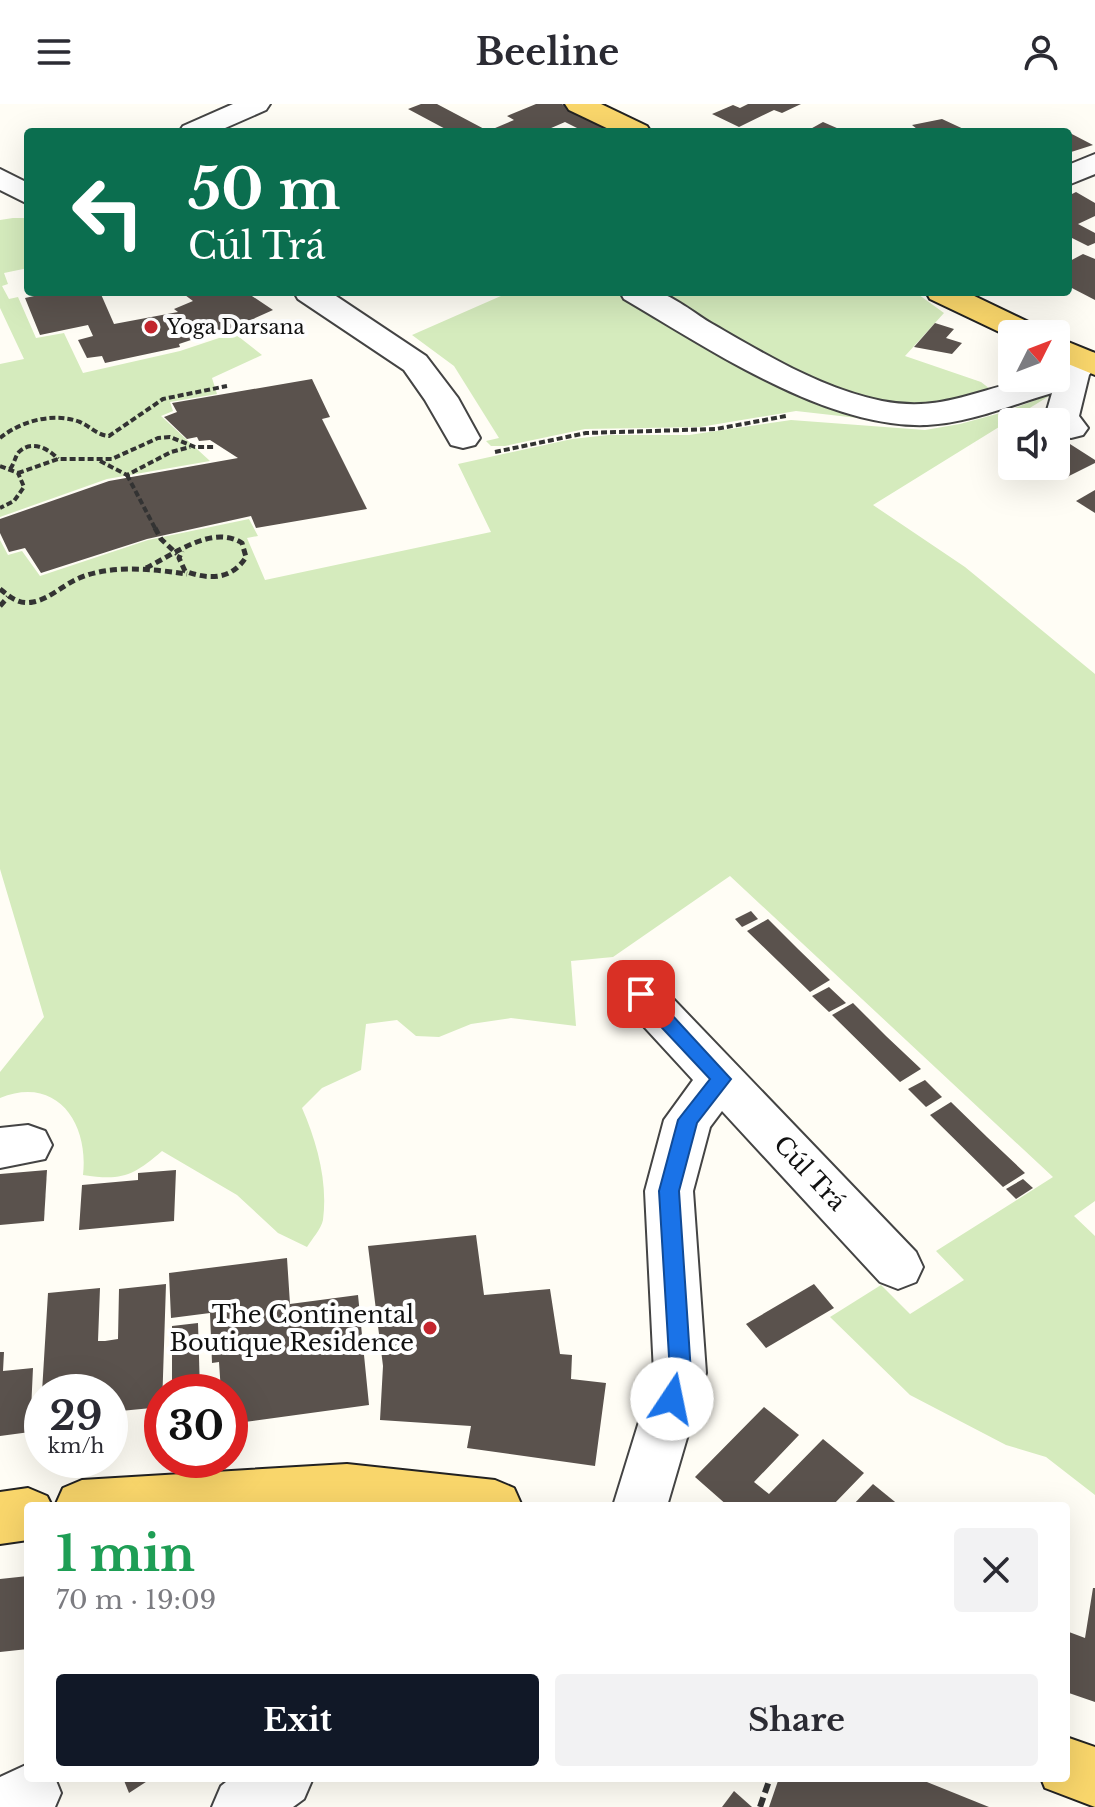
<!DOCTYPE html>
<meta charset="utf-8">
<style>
:root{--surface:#fff;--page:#f2f2f3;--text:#2b2b33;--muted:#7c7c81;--accent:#111827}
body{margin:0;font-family:"Libre Baskerville",serif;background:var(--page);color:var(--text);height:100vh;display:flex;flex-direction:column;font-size:30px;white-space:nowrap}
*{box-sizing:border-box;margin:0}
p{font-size:26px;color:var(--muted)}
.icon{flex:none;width:44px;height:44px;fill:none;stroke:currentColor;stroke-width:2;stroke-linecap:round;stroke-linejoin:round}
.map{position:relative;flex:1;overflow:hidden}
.side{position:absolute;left:24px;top:1398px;width:1046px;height:280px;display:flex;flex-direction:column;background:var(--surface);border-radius:8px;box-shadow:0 8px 32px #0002}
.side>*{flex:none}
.banner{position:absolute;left:24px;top:24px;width:1048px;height:168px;border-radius:8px;box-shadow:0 8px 32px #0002;background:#0b6e4f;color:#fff;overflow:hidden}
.needle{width:52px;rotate:48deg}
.buttons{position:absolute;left:998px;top:216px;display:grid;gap:16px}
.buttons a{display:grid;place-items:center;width:72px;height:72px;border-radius:8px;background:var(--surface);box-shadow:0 8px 32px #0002;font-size:40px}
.speed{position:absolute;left:24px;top:1270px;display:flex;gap:16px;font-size:40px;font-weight:700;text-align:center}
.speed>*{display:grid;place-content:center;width:104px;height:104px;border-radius:50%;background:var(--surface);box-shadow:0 8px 32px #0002;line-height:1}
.speed small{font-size:20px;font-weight:400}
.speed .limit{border:12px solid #d22;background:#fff;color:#111}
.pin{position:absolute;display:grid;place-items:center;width:68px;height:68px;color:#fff;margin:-34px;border-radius:16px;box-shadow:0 4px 12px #0006}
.me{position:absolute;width:88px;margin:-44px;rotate:11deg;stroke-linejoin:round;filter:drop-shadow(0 0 6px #0008)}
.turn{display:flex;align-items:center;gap:28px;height:168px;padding:0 32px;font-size:36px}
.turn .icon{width:104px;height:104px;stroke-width:2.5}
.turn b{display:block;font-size:56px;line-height:68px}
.round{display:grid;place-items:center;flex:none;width:84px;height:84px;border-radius:8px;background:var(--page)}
.summary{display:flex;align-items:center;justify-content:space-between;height:136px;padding:0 32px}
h1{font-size:48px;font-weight:700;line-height:60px;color:#1e9e55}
.primary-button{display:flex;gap:16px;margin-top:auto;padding:16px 32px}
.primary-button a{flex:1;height:92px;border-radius:8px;background:var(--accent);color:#fff;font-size:32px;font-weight:700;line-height:92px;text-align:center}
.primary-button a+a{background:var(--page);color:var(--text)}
header{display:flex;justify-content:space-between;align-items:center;height:104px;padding:0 32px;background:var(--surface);font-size:36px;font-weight:700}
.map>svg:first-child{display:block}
</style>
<header><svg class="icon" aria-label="menu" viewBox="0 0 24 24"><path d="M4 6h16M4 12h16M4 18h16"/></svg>Beeline<svg class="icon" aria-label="person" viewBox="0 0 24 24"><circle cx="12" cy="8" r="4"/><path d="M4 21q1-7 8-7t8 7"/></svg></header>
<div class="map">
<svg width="1095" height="1703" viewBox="0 0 1095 1703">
<rect width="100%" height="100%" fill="#fffdf5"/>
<g fill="#d5ebbd">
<path d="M13,114H28V164L4,169L8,180L2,182L9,195L18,193L36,234L64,229L83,269L180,247L234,229L262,251L212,274L217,290L170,298L173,307L161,312L210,357L107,375L0,413V260L24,255L0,204V116Z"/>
<path d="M510,188H621L911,320L796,307L700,323L585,325L505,342H491L486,337L499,334L454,262L412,231Z"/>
<path d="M646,188H915L944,209L905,252L981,278L994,288C970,294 939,306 915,305C828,299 724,229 646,188Z"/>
<path d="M1054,289L873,401L965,463L1095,570V1097L1074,1112L1095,1132V1391L1046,1353L1006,1341L910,1291L830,1213L881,1181L910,1210L964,1176L936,1147L1053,1073L730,772L613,853L571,857L576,922L511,914L471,920L439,933L416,932L397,916L366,920L361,966L322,984L302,1004C317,1038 328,1078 323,1116C321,1125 312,1135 307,1143L278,1129L237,1091L162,1047C133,1072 122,1077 83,1071C89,1018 56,971 0,994V968L44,913L0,765V436L8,451L22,447L40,472L148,436L249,415L258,432L247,434L265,476L491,428L458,360L572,335L609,331H689L791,316L925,326L960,320L1004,308Z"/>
</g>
<g fill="#5a524d">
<path d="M421,0H437L488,27L514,16L507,12L536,0H562L618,28H585L565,18L542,28H451L408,5Z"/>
<path d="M748,0H801L782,9L774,6L739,23L712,10L733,1L740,4Z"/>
<path d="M942,15L970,28H909L917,25L912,21Z"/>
<path d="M823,18L846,28H805Z"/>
<path d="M1062,25L1068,28L1093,41L1068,49V28H1055Z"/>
<path d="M1076,88L1095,99V112L1078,120L1095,129V139L1088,142L1068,132V92Z"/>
<path d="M1083,150L1095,155V196L1068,182V158Z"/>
<path d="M52,188H100L114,220L178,208L174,205L193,197L181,188H246L273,206L213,233L209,230L179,240L180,243L105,259L102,252L87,254L78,236L93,232L88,221L40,231L25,194Z"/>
<path d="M935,219L954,225L946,234L962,239L952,250L914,243Z"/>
<path d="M312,275L330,313L322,315L367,405L256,424L251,412L147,435L41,469L25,444L9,448L0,429V415L109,377L238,354L210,336L199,337L197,333L187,335L164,313L177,308L172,299Z"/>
<path d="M1056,327L1063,331L1059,333L1095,356V359L1067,373L1049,362H1056Z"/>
<path d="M1095,386V409L1076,397Z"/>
<path d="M751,807L758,815L742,823L735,815Z"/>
<path d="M768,815L798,845L830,876L810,888L747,827Z"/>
<path d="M829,883L846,899L829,908L812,892Z"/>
<path d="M853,899L886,932L921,965L900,978L832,911Z"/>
<path d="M925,976L942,993L926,1003L908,985Z"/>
<path d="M951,998L987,1033L1025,1069L1003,1083L930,1011Z"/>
<path d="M47,1066L44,1117L0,1121V1070Z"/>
<path d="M176,1066L174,1117L79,1126L82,1081L138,1076V1069Z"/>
<path d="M1023,1075L1033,1084L1016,1095L1006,1085Z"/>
<path d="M476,1131L484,1191L550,1185L560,1250L572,1251L571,1275L606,1279L595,1362L467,1344L471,1322L380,1316L383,1262L368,1142Z"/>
<path d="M287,1154L290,1200L358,1191L369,1301L230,1320V1288H221L219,1258L212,1259L210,1209L171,1214L169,1169Z"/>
<path d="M166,1180L162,1303L110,1308V1288H42L48,1189L100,1184L98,1237H105L118,1235L119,1185Z"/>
<path d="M814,1180L834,1204L766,1244L746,1220Z"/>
<path d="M198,1219L200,1288H172V1222Z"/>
<path d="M0,1248H4L3,1267L33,1264L30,1328L0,1332Z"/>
<path d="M764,1303L799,1331L754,1378L769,1390L823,1335L864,1369L832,1402H728L695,1373Z"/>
<path d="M873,1380L900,1402H852Z"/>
<path d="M28,1472V1545L0,1548V1475Z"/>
<path d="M1093,1484H1095V1598L1066,1588L1069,1528L1085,1534Z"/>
<path d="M123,1674H152L129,1689Z"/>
<path d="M779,1674H917L989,1703H769Z"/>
<path d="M734,1687L752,1703H722Z"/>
</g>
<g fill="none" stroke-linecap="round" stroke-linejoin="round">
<g stroke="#444" stroke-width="4">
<g id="minor">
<path d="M233,0H270L266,6L216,28H179L183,22Z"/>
<path d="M1095,50V70L1068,81V61Z"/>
<path d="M0,65L28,79V100L0,86Z"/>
<path d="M294,188H330L426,252L458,294L480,334L475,341L463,344L451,341L425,296L404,266L298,195Z"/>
<path d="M620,188C631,188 645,186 656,188C674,192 694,209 709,218C763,249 821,285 882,297C954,311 991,274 1056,274V264C1070,254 1077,244 1095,249V264L1089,271L1079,312L1088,324L1083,331L1071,334L1059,331L1056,318H1049L1045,313L1052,289C1011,301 969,319 927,321C826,325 708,244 624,195Z"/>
<path d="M641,873L657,878L916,1148L923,1163L916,1178L898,1185L880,1178L722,1007L710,1023L693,1087L706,1269L667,1402H613L654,1269L645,1087L664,1016L693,976L625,902L619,890L625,878Z"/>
<path d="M28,1021L45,1027L52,1041L45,1055L0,1064V1024Z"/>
<path d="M28,1660V1674H55L61,1689L55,1703H0V1673Z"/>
<path d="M231,1674H313L304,1695L293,1703H212L221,1682Z"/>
</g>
</g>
<g stroke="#222" stroke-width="4">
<g id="major">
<path d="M565,0H601L647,22L651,28H615L569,6Z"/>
<path d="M926,188H966L1039,223L1044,230H1012V234L930,195Z"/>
<path d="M1056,233L1095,249V271L1056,255Z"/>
<path d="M347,1360L495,1376L514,1384L522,1402H55L63,1384L82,1376Z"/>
<path d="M28,1384L47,1392L52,1402H28V1436L0,1440V1388Z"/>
<path d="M1066,1633L1095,1643V1703L1045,1684L1041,1674H1066Z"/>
</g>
</g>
<g stroke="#333" stroke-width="4" stroke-dasharray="6 3" stroke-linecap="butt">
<path d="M0,334C21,317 53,308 80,318C91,323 97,331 109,332L163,295L227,282"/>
<path d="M495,348L586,329L716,325L786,312"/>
<path d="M100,357L127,371L171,348L190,343"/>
<path d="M0,362L18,369L24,383L14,397L0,404"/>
<path d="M10,365C15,359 15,351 20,347C33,336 49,345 58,355"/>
<path d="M18,369L58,355H112L158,334L170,333L195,343H216"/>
<path d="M127,371L156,426"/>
</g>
<g stroke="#333" stroke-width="5" stroke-dasharray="7 4" stroke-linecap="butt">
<path d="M155,424L161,435L177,450"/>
<path d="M146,464C173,451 212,420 242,439L246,453C232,476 208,476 185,467L179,454L182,447"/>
<path d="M0,485C10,493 19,501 33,498C49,495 62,482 77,475C110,460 152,465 187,470"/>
<path d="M0,502L8,493"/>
</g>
<path stroke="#333" stroke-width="6" stroke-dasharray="10 5" stroke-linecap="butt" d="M760,1703L770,1674"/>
<use href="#minor" fill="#fff" fill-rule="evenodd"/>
<use href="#major" fill="#f9d66b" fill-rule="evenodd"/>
</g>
<path fill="#1a73e8" stroke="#114b97" stroke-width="2" d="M641,882L648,885L731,975L697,1019L679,1087L691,1269L680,1302L672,1305L664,1302L661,1295L670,1269L659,1087L678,1016L710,975L635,895L632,890L635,885Z"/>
<g fill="#c4262e" stroke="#fff" stroke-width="3">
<circle cx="151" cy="223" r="8"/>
<circle cx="430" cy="1224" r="8"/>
</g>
<g text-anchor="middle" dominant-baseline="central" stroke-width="8" stroke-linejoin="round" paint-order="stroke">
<g font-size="20" fill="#111" stroke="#fff" text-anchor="start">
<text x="167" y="223">Yoga Darsana</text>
</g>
<g font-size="24" fill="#111" stroke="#fff">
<text transform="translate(810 1069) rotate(47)">Cúl Trá</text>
</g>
<g font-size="24" fill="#111" stroke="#fff" text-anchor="end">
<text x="414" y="1210">The Continental<tspan x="414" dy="28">Boutique Residence</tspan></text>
</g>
</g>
</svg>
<div class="buttons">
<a><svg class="needle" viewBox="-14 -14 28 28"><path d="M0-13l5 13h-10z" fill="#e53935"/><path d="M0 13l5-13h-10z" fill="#7c7c81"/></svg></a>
<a><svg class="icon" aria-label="sound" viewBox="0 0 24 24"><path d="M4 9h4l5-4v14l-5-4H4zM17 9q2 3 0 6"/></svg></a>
</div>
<div class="speed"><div>29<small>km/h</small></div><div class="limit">30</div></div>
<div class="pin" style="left:641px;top:890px;background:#d93025"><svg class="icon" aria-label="arrive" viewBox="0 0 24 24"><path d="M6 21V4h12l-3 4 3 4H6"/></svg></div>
<svg class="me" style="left:672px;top:1295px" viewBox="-20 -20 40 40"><circle r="19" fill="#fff"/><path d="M0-13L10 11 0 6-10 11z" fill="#1a73e8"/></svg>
<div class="banner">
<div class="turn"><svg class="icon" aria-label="left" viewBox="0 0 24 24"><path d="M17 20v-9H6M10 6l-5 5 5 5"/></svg><div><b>50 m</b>Cúl Trá</div></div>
</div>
<section class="side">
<div class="summary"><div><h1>1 min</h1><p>70 m · 19:09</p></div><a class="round"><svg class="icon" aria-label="close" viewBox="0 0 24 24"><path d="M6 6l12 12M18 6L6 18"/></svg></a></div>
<div class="primary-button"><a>Exit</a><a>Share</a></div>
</section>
</div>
